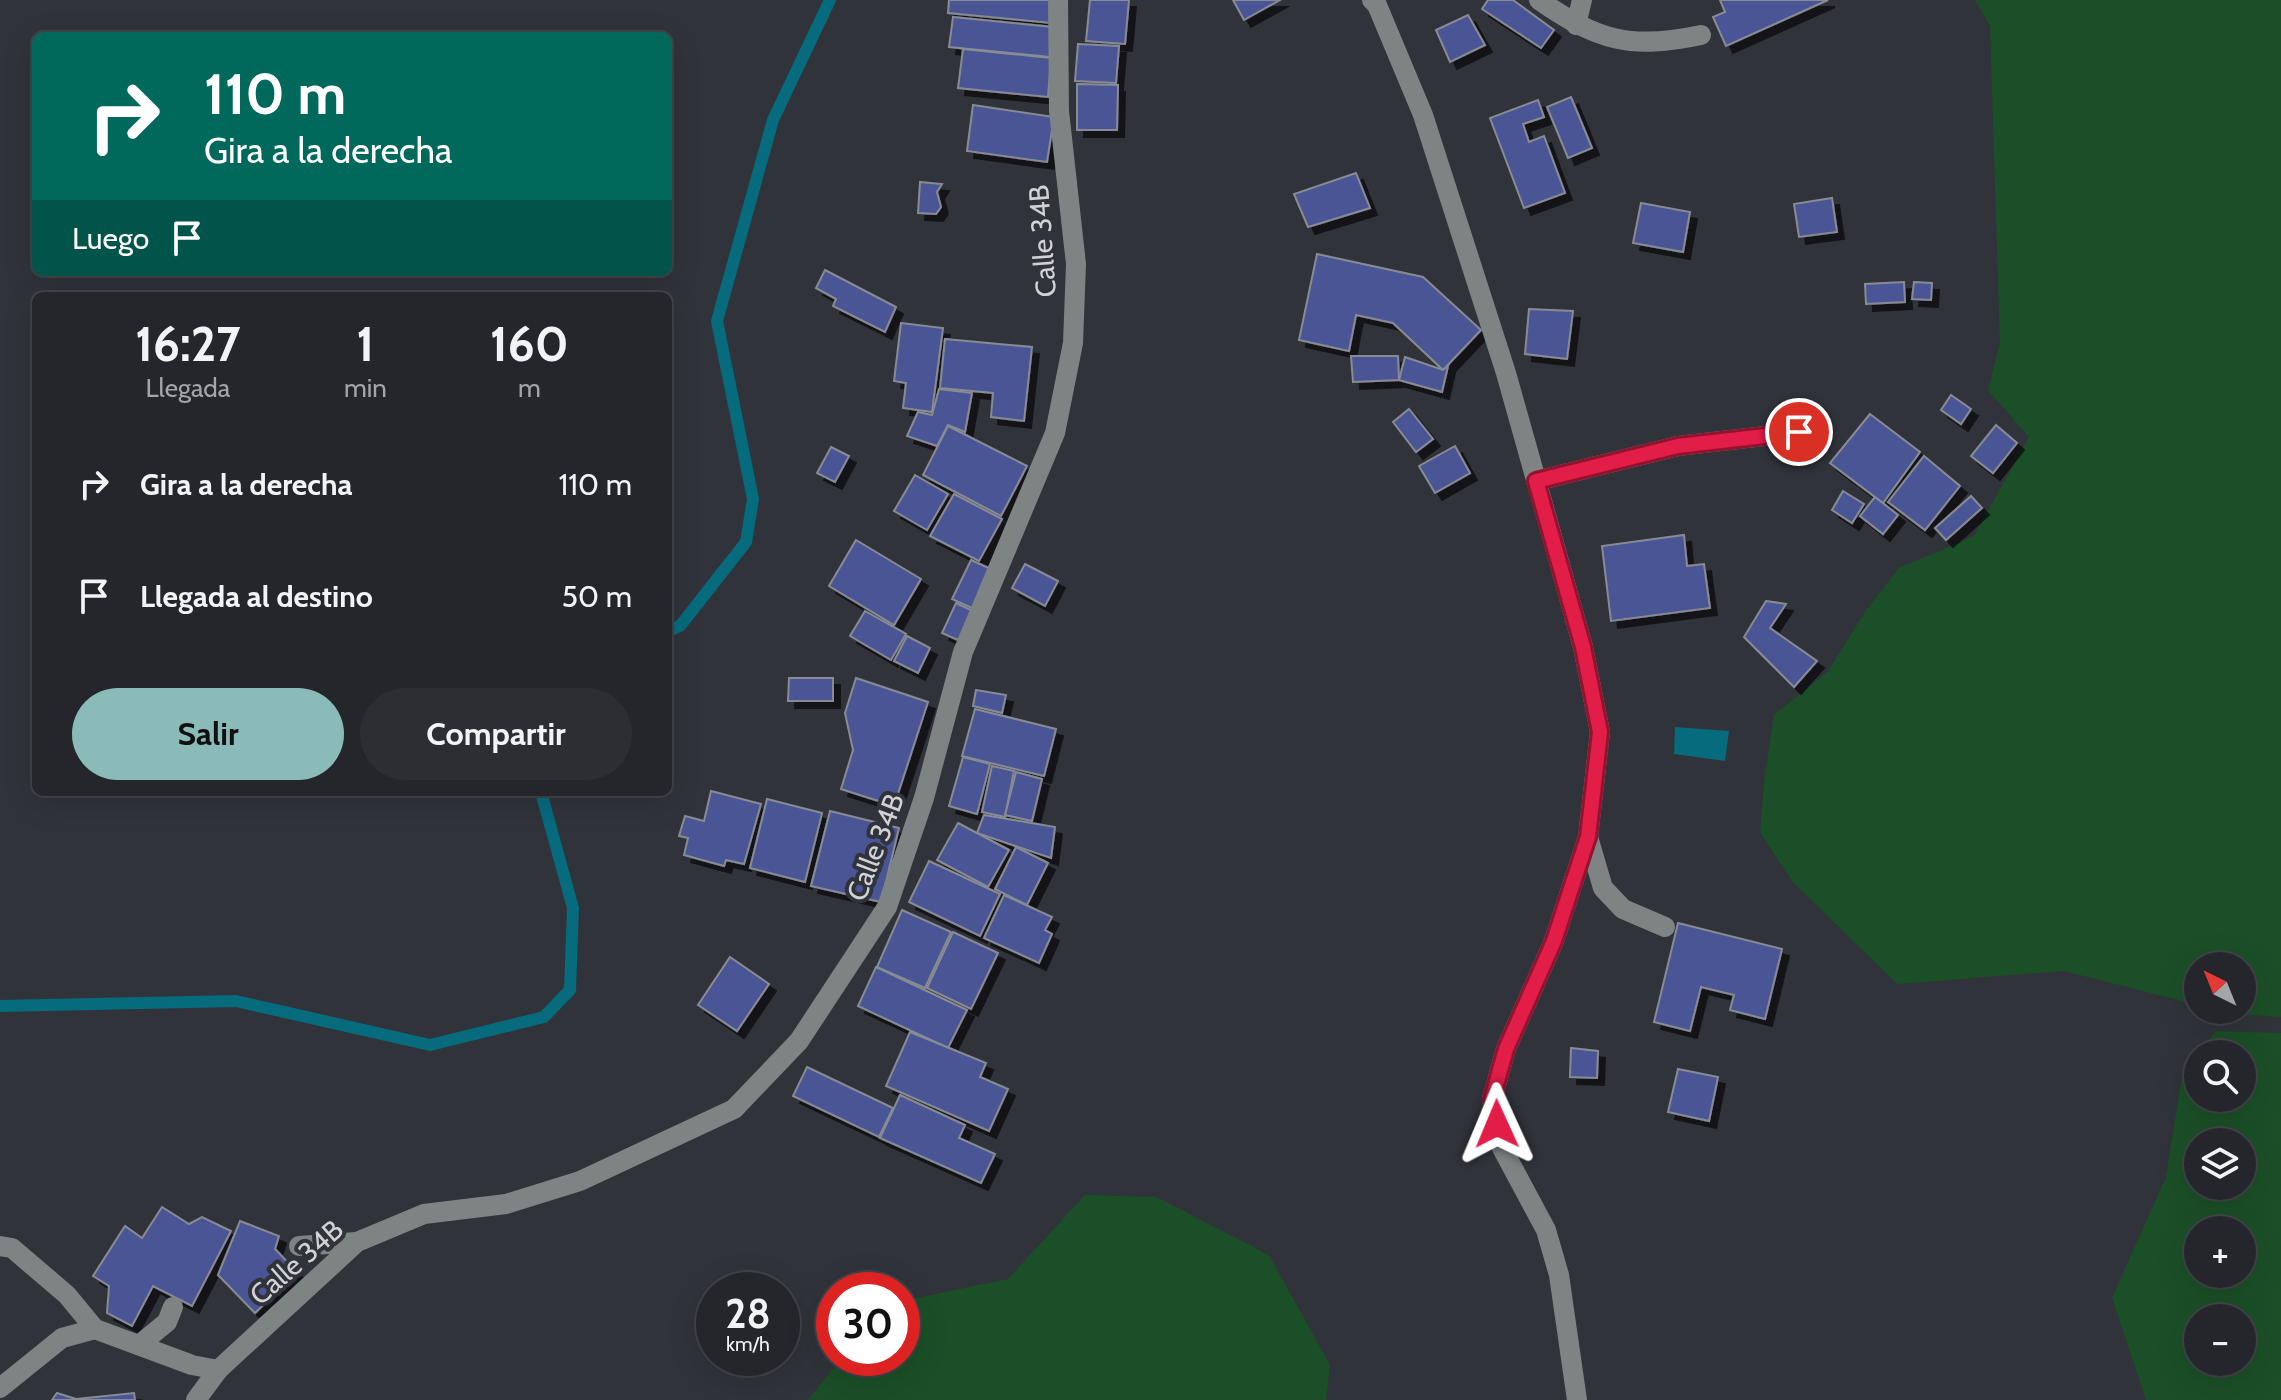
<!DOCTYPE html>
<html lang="es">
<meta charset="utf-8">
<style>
:root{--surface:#25262c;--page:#2d2e34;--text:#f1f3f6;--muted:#a3a5a9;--line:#424348;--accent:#8bbbb9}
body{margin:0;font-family:Cabin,sans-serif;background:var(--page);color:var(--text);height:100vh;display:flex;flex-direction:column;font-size:30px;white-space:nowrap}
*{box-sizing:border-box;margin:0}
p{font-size:26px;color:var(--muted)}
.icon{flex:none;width:44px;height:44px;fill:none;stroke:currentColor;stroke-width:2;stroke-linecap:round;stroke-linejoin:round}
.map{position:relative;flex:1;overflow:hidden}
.panel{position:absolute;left:32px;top:292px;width:640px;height:504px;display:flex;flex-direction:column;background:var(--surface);border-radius:12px;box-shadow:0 8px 32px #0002,0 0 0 2px var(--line)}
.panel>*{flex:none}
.top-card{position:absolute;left:32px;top:32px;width:640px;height:244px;border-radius:12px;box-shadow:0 8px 32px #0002,0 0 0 2px var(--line);background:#00695c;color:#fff;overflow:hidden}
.needle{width:52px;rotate:317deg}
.tools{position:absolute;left:2184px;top:952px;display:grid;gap:16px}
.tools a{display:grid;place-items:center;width:72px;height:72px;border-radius:50%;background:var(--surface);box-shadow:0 8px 32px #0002,0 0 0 2px var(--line);font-size:40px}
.speed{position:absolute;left:696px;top:1272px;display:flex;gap:16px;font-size:40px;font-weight:700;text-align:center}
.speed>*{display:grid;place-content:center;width:104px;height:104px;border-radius:50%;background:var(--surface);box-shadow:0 8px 32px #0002,0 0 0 2px var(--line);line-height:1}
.speed small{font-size:20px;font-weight:400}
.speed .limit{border:12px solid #d22;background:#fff;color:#111}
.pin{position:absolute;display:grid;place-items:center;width:68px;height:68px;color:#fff;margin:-34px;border:4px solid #fff;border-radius:50%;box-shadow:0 2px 8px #0007}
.me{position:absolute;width:88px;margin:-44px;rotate:359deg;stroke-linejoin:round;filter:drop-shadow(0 0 6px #0008)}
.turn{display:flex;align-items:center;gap:28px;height:168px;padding:0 40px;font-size:36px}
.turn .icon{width:104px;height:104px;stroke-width:2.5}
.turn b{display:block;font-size:56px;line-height:68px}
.then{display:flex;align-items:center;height:76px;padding:0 40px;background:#0003;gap:16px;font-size:30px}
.eta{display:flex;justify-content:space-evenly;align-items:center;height:136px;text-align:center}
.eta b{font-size:48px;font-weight:700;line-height:56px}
.cta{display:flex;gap:16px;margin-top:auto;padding:16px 40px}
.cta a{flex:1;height:92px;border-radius:48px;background:var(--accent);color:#111;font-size:32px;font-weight:700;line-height:92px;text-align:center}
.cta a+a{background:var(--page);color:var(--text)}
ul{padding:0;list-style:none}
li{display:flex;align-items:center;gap:24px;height:112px;padding:0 40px}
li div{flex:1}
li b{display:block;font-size:30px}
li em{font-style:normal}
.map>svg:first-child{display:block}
</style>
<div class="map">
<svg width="2281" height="1400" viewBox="0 0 2281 1400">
<defs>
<filter id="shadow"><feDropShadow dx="7" dy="7" stdDeviation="0" flood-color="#0009"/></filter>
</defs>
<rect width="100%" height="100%" fill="#31333b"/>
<g fill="#1b4f27" fill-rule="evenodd">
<path d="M1975,0H2281V1017L2231,1014L2216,1010H2242V966H2198V1005L2064,971L1897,984L1792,881L1760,832L1765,774L1774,715L1828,671L1867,609L1899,568L1974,536L2029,437L1988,390L2000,343L1990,26Z"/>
<path d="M2216,1031L2281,1033V1400H2146L2112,1298L2166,1177L2183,1070ZM2198,1054H2242V1098H2198ZM2198,1142H2242V1186H2198ZM2198,1230H2242V1274H2198ZM2198,1318H2242V1362H2198Z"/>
<path d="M1085,1195L1156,1197L1269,1255L1330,1365L1326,1400H808L842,1358H902V1301L1008,1279Z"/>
</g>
<path fill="#056b7d" d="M1675,727L1729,731L1725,761L1674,754Z"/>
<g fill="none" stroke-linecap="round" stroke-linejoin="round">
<g stroke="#056b7d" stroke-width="12">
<path d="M668,631L680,626L746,542L753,499L717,321L773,120L830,0"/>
<path d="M0,1006L236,1001L430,1045L544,1017L570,990L573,908L541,792"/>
</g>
</g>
<g fill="#485495" stroke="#898b94" stroke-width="2" filter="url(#shadow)">
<path d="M949,0H1053L1051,23L948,13Z"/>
<path d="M1090,0H1129L1125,44L1086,41Z"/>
<path d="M1233,0H1280L1244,20Z"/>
<path d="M1488,0H1513L1554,30L1541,48L1482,9Z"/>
<path d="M1720,0H1828L1726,46L1713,17L1725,12Z"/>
<path d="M1468,15L1485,45L1450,62L1436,30Z"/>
<path d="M953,17L1053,27L1050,57L949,47Z"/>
<path d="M1078,44L1119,46L1116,83L1075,81Z"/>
<path d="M963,49L1051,58L1048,97L958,88Z"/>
<path d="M1077,84L1118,85L1117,130H1077Z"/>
<path d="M1571,97L1592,148L1568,158L1547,107Z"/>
<path d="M1538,100L1544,117L1523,124L1529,142L1544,136L1565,193L1524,208L1490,118Z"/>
<path d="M973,105L1054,117L1047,162L967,151Z"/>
<path d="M1356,173L1370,208L1308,227L1294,194Z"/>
<path d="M920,182L942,184L937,192L941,207L936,214L918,213Z"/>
<path d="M1832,198L1837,232L1799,237L1794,204Z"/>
<path d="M1641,203L1690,212L1683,252L1633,243Z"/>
<path d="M1317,254L1423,277L1481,330L1443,370L1393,323L1356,315L1349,351L1299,340Z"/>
<path d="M825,270L896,307L885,332L833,306L836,299L816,288Z"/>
<path d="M1904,282L1905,302L1866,304L1865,284Z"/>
<path d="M1914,282L1932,283L1931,300L1912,299Z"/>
<path d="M1529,309L1573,311L1567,359L1525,354Z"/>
<path d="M901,323L943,328L932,412L903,408L906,383L894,381Z"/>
<path d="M945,339L1032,347L1024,421L991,417L993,393L940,388Z"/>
<path d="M1351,356H1398L1399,380L1353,382Z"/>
<path d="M1405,357L1443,370L1448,366L1442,392L1399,380Z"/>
<path d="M939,389L972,393L965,432L948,425L937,446L907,436L918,412L932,415Z"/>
<path d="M1951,395L1971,409L1961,424L1941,410Z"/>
<path d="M1409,409L1433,439L1416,452L1393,422Z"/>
<path d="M1870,414L1920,452L1883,503L1830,463Z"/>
<path d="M1996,425L2017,443L1993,473L1971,456Z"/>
<path d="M948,426L1027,466L1001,516L923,475Z"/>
<path d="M1455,446L1470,473L1435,493L1419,466Z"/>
<path d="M831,447L849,456L835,482L817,473Z"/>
<path d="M1924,456L1960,486L1925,530L1888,502Z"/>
<path d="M915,475L948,494L927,530L894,511Z"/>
<path d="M1843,491L1864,504L1852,523L1832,510Z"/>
<path d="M954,494L1002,519L979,561L930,536Z"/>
<path d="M1971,496L1982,508L1946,540L1935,528Z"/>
<path d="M1875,497L1898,515L1883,534L1860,516Z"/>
<path d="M1684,535L1687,566L1704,564L1710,608L1611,621L1602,546Z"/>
<path d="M856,540L921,579L894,625L829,586Z"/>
<path d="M971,560L993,570L974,609L952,599Z"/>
<path d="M1025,564L1058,581L1045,606L1012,588Z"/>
<path d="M1766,601L1786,604L1770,628L1817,661L1794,687L1744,637Z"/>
<path d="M956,603L973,611L960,641L942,633Z"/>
<path d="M865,611L906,634L891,660L850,636Z"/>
<path d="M907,636L930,648L918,673L894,661Z"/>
<path d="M789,678H833V701H788Z"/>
<path d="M856,678L928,702L894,806L841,789L853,750L845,713Z"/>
<path d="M976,690L1006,695L1002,713L973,706Z"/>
<path d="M975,709L1056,729L1044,776L962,756Z"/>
<path d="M963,757L990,764L977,814L949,806Z"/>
<path d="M992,766L1014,771L1005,817L982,812Z"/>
<path d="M1016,772L1042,779L1032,821L1005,815Z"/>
<path d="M711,791L761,804L744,864L726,860L724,866L684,855L688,838L679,836L685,816L704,821Z"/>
<path d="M767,799L822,813L805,882L750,868Z"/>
<path d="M830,811L899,828L881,902L811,886Z"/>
<path d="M984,815L1055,827L1051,858L977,833Z"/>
<path d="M958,823L1009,850L988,887L937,860Z"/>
<path d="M1016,847L1048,863L1027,905L995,889Z"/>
<path d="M929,861L1000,894L980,936L909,902Z"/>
<path d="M1004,895L1052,917L1045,930L1052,934L1039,963L984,938Z"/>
<path d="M902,910L951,932L925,988L877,967Z"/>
<path d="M1678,923L1782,949L1765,1019L1730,1010L1734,995L1701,987L1690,1031L1654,1022Z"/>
<path d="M953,932L998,953L971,1009L927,988Z"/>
<path d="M730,957L769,984L737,1031L698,1005Z"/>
<path d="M876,967L967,1010L948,1048L858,1006Z"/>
<path d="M910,1032L986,1063L980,1077L1008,1089L989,1131L886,1086Z"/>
<path d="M1571,1048L1598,1051L1597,1078L1570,1077Z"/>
<path d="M807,1067L893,1108L879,1137L793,1096Z"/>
<path d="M1678,1069L1718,1077L1709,1121L1668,1112Z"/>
<path d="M900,1095L965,1125L959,1138L995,1154L981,1183L880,1138Z"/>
<path d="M162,1207L189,1224L202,1217L231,1231L192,1306L153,1286L132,1326L107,1313L109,1286L93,1276L125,1226L142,1238Z"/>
<path d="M240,1221L279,1236L275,1249L297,1272L255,1313L218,1275Z"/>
<path d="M57,1393L76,1399L134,1393L135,1400H52Z"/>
</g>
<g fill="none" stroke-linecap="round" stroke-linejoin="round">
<g stroke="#7e8384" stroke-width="20">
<path d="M1372,0L1377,5L1423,115L1506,373L1583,647L1600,732L1588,837L1554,941L1506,1049L1492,1099L1502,1148L1546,1230L1559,1275L1577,1400"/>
<path d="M1539,0C1598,41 1631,50 1701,35"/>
<path d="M1576,25L1582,0"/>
<path d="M1536,481L1678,446L1799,432"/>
<path d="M1588,837L1603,888L1623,909L1665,927"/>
<path d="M0,1246L12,1248L67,1295L95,1329L192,1365L218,1370"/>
<path d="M299,1246L357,1242"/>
<path d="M139,1345L167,1322L173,1307"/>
<path d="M0,1388L62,1338L95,1329"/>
<path d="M196,1400L218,1370L357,1242L424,1214L506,1204L580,1181L734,1109L799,1041L887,907L924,798L963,652L1055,433L1073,343L1076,264L1059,111L1058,0"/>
</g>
</g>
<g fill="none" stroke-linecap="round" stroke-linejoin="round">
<g stroke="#92132f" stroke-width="20">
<path id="route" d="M1497,1124L1492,1099L1506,1049L1554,941L1588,837L1600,732L1583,647L1536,481L1678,446L1799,432"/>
</g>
<use href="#route" stroke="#e11d48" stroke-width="14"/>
</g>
<g text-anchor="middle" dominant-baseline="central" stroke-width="8" stroke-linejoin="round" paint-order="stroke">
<g font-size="28" fill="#d0d2d6" stroke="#31333b">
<text transform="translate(1042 241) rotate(-94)">Calle 34B</text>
<text transform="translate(875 847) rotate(-69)">Calle 34B</text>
<text transform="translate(296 1262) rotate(-41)">Calle 34B</text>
</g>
</g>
</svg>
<div class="tools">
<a><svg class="needle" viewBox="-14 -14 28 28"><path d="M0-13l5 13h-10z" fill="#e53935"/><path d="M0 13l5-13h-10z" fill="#a3a5a9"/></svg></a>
<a><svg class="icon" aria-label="search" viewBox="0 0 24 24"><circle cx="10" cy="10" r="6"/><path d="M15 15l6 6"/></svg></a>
<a><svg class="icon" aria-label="layers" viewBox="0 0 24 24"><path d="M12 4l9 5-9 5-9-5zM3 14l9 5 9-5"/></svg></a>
<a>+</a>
<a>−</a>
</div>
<div class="speed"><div>28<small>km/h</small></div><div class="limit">30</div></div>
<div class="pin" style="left:1799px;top:432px;background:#d93025"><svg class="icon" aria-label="arrive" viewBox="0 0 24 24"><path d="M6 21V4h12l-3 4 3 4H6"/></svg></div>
<svg class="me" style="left:1497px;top:1124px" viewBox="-20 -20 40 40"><path d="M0-17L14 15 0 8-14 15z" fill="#e11d48" stroke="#fff" stroke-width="4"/></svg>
<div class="top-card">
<div class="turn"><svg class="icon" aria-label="right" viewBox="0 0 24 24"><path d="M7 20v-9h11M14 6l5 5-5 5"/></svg><div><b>110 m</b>Gira a la derecha</div></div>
<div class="then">Luego<svg class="icon" aria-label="arrive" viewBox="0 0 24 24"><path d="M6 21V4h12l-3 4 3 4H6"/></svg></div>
</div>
<section class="panel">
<div class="eta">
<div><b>16:27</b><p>Llegada</p></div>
<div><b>1</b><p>min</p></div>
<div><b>160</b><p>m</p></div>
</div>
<ul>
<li><svg class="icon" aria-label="right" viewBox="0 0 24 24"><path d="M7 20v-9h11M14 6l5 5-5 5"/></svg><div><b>Gira a la derecha</b></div><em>110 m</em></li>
<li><svg class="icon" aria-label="arrive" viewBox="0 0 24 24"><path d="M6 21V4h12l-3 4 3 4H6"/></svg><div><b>Llegada al destino</b></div><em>50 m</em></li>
</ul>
<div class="cta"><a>Salir</a><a>Compartir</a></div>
</section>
</div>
